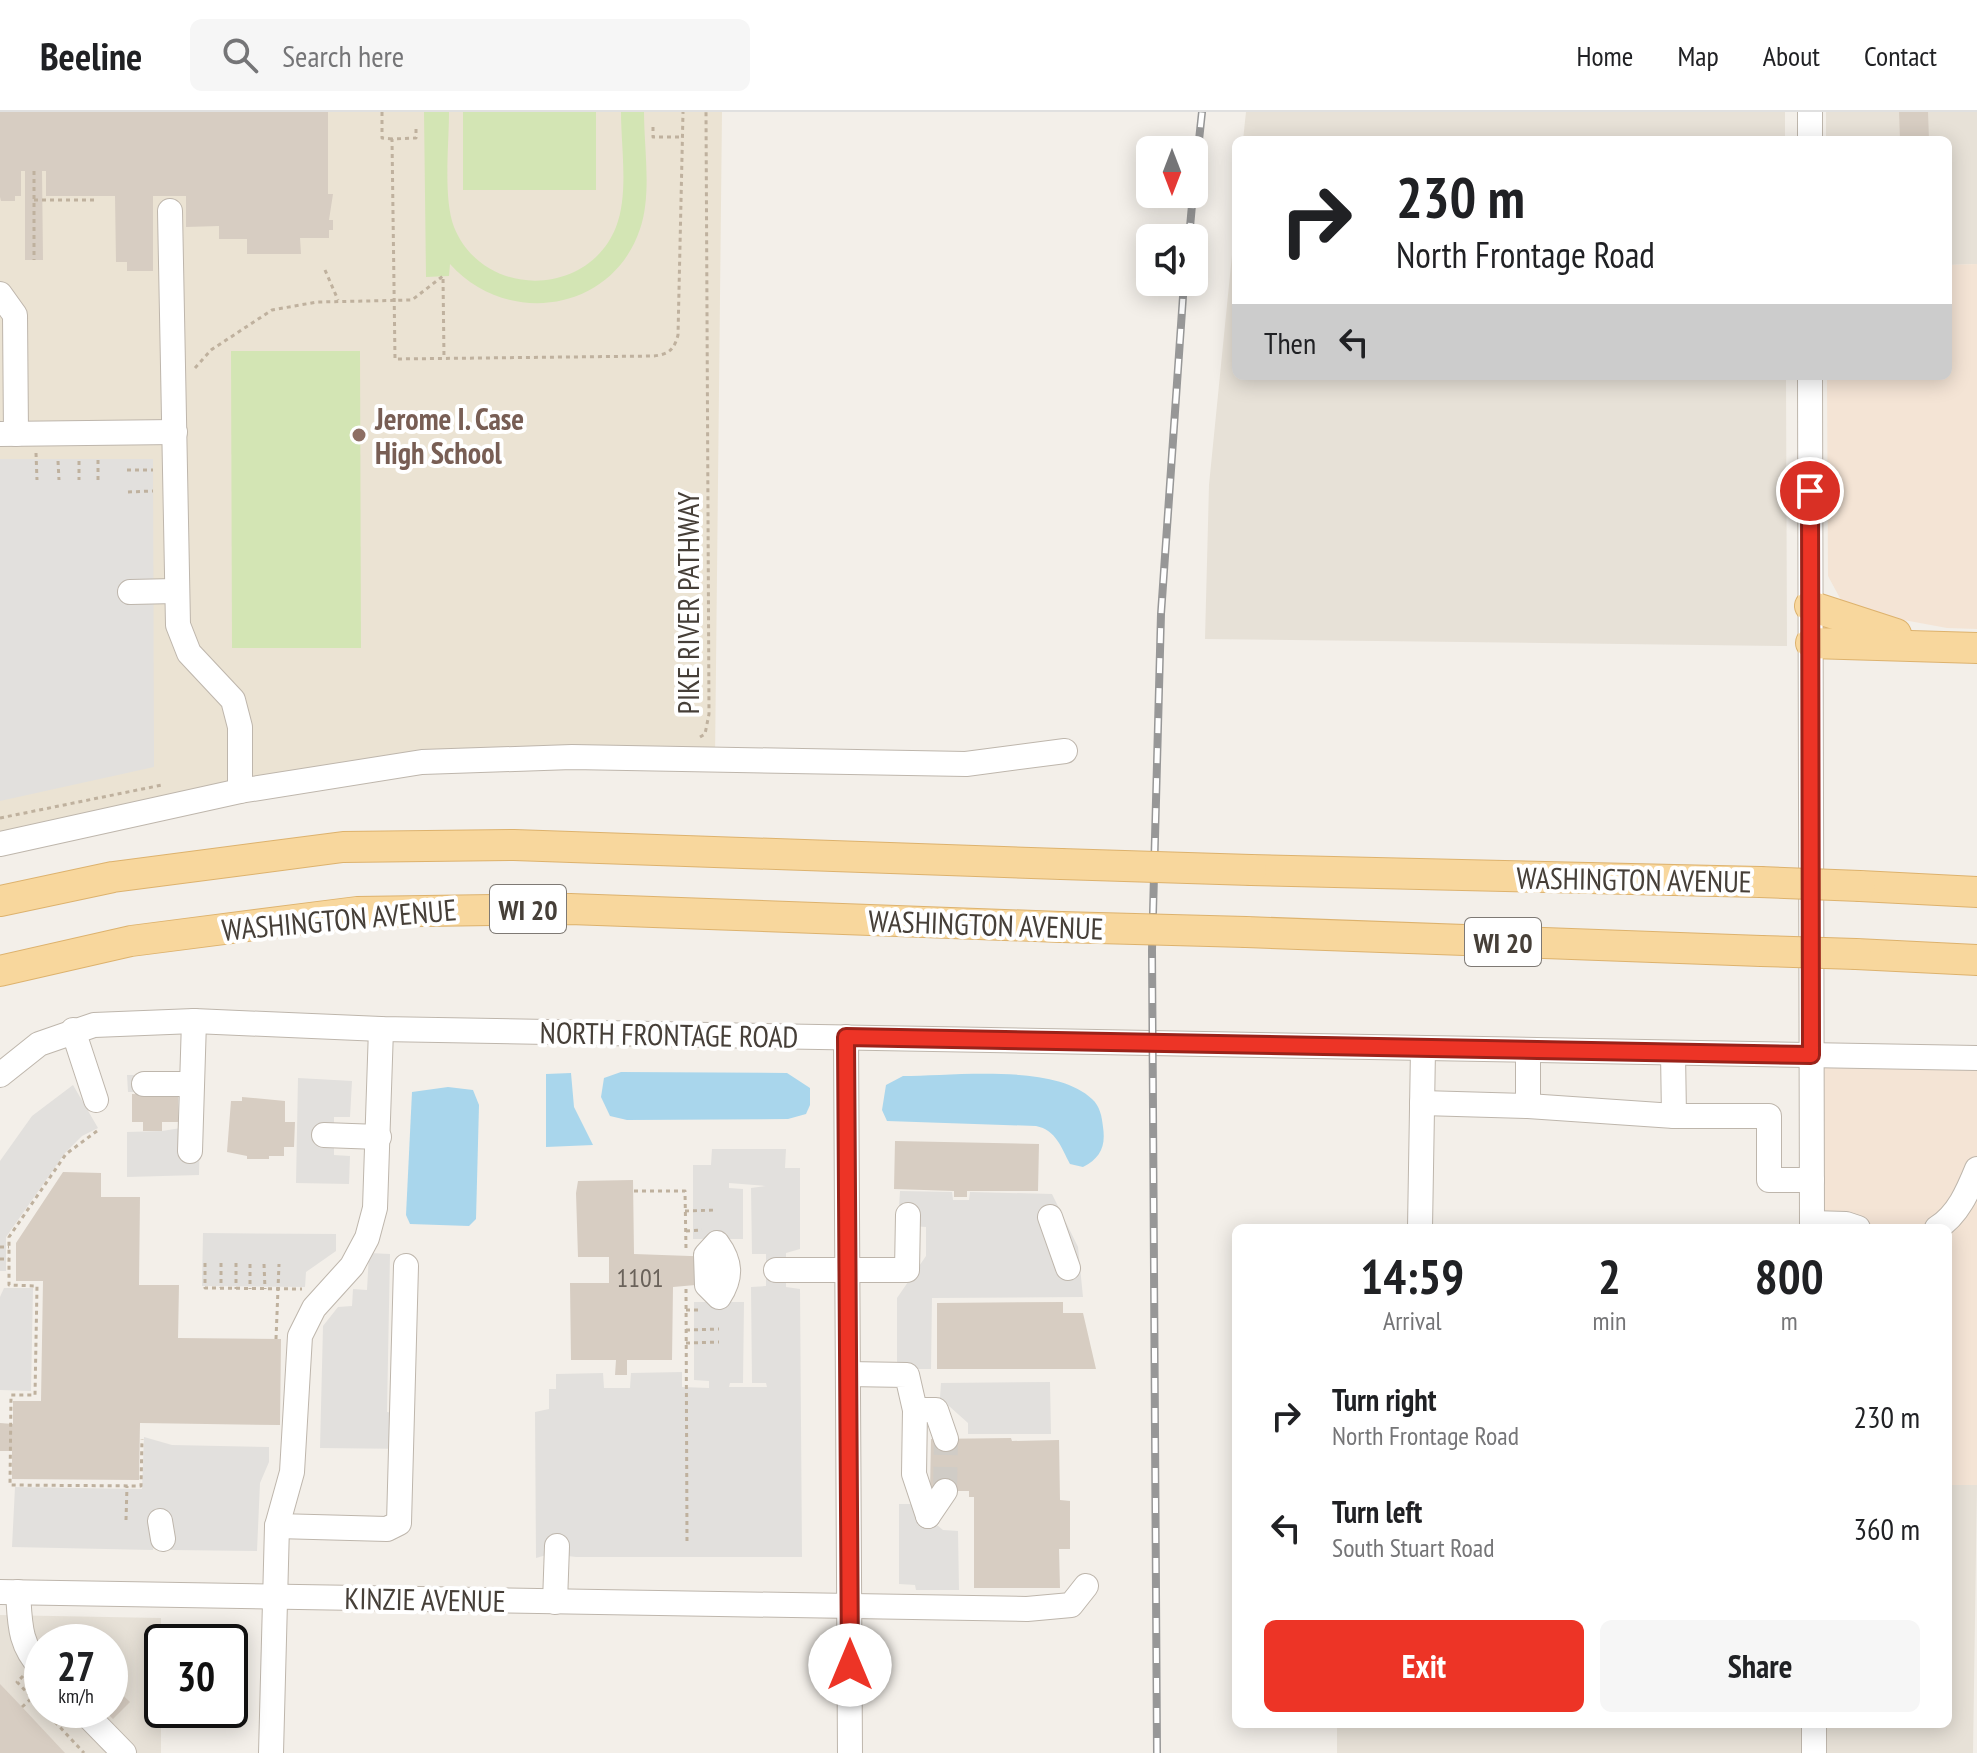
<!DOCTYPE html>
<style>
:root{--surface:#fff;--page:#f6f6f6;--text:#202124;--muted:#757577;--line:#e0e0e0;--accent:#ed3426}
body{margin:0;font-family:"PT Sans Narrow",sans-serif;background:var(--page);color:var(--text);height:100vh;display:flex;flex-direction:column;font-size:30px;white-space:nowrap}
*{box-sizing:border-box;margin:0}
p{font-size:26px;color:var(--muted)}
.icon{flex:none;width:44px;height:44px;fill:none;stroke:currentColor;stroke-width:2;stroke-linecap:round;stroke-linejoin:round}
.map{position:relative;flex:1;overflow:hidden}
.drawer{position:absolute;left:1232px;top:1112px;width:720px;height:504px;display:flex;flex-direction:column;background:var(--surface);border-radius:12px;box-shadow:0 4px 20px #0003}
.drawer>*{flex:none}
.hud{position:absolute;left:1232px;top:24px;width:720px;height:244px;border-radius:12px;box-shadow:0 4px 20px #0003;background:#fff;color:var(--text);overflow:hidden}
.needle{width:52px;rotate:180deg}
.tools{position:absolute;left:1136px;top:24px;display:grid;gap:16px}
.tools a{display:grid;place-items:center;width:72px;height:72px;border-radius:12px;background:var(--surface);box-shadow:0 4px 20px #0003;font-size:40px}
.speed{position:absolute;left:24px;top:1512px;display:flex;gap:16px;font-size:40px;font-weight:700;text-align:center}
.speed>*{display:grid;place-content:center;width:104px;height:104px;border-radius:50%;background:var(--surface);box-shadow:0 4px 20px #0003;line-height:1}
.speed small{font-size:20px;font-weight:400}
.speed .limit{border:4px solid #111;border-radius:12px;background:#fff;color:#111}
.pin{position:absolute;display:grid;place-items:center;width:68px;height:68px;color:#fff;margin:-34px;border:4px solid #fff;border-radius:50%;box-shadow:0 2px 8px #0007}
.me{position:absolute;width:88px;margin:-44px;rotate:0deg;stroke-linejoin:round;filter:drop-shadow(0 0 6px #0008)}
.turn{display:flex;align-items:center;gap:28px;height:168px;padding:0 32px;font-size:36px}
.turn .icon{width:104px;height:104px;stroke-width:2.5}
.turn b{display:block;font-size:56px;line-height:68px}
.then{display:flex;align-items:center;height:76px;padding:0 32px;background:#0003;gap:16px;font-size:30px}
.eta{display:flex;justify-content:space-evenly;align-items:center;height:136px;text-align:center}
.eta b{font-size:48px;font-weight:600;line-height:56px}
.primary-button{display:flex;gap:16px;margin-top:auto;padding:16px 32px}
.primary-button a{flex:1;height:92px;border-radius:12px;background:var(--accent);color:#fff;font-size:32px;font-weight:600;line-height:92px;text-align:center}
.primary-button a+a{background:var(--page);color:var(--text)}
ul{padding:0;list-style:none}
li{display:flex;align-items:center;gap:24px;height:112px;padding:0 32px}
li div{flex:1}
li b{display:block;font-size:30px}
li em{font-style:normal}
header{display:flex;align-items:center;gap:48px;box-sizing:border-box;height:112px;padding:0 40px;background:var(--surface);border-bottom:2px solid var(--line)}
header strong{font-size:38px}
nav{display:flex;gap:44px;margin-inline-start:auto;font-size:28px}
.search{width:560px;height:72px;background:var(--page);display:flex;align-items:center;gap:20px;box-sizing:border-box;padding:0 28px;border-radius:12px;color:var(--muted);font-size:30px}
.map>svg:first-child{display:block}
</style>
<header>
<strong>Beeline</strong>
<div class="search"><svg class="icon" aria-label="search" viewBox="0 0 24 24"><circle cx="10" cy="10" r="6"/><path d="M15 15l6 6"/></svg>Search here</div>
<nav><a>Home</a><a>Map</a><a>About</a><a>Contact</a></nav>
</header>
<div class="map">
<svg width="1977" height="1641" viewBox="0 0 1977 1641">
<rect width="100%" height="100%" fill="#f3efe9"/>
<g fill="#e7e1d7" fill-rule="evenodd">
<path d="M1246,0H1785V28H1243Z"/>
<path d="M1826,0H1977V152L1948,153V28H1826Z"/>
<path d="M1236,103V264H1786L1787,534L1205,527L1209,373Z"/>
<path d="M1948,1373H1977L1973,1641H1337V1612H1948Z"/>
<path d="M0,1503L161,1506V1641H0ZM42,1530H110V1598H42Z"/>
</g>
<g fill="#f4e4d5">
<path d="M1977,152V517L1947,516L1882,504L1841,488L1828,464L1827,264H1948V153Z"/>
<path d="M1811,943L1977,946V1373H1948V1116H1812Z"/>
</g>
<path fill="#ebe3d3" d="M0,0H722L715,647L422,650L0,732Z"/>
<g fill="#d3e5b4">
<path d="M424,0H449C449,33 443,86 454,115C483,187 588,186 616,115C629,82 621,35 621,0H644C644,36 652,83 640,117C612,201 506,215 450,152L449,164L426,165Z"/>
<rect x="463" y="0" width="133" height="78"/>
<path d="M231,239H360L361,536H232Z"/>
</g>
<g fill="#e2e0dd">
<path d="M0,347H153L154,655L0,689Z"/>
<path d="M127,963H201L199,1063L127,1065V1020L162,1019L181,1016V1013L178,980H128Z"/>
<path d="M298,966L352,969L350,1005H334V1043L350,1044L349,1072L296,1071Z"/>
<path d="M73,973L98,1016L82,1024L65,1041L6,1125V1159H0V1049L32,1004Z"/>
<path d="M712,1037H786L785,1056H800V1137L786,1141V1175L800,1177L802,1445H576L550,1442L536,1446L535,1300L549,1297V1277H556V1262L603,1261L604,1276H630L631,1261L682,1260V1275L709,1276V1269L694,1268V1190H744L743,1271H730L729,1275H767L766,1271H752L751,1175L766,1174V1142H752L751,1076L766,1074L729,1071V1076L743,1077V1127H693V1053H711Z"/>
<path d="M900,1079L952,1080L953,1088H969L970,1080L1052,1082L1078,1135L1083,1185L932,1186L931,1257H897V1186L926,1144V1115L898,1113Z"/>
<path d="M203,1121L336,1122V1139L306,1160L305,1175L202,1174Z"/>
<path d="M369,1141L390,1142L387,1300L411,1304V1337L320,1336L323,1214L338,1195L352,1194L353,1177L367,1178Z"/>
<path d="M4,1176H33L31,1279L0,1278V1185Z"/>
<path d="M1050,1270L1051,1322H968V1311L940,1286L941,1271Z"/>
<path d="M144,1325L172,1333L269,1335V1350L260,1371L257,1439L171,1438V1421H154L153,1438L12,1435L15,1375L142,1377Z"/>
<path d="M899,1392H911L943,1418L958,1419L959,1478H916L915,1473L899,1472Z"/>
</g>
<g fill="#a9d6ec">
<path d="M621,960L787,961L810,976V993L806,1002L788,1007L627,1008L610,1004L601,985L604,966Z"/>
<path d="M571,961L574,995L593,1033L546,1035V962Z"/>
<path d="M903,964C952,964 1055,951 1092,987C1100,994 1102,1005 1103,1015C1106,1035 1100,1046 1083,1055L1070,1052C1061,1035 1056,1018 1036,1014L887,1009L882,998L886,973Z"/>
<path d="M448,975L473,978L479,993L476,1107L469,1114L410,1112L406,1103L412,980Z"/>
</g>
<g fill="#d7cdc2">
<path d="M0,0H328V82H333L329,108H333V118H329V126H300L301,142H247V127H219V114L186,115V84H153V159H127V150H116L115,84H46V59H42L43,148H25V59H21V84H15V89H1L0,85Z"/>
<path d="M1899,0H1928L1929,28H1900Z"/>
<path d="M132,982L178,983V1010H162V1019H143V1010H132Z"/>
<path d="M242,985L285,989V1010H295L294,1035H284V1044H269V1047H247V1044L227,1040L231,989H242Z"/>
<path d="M895,1029L1039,1032L1038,1079H967V1085H954V1079L894,1077Z"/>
<path d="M63,1060L101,1061V1085H140L139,1173H179L178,1226L281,1227L280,1313L140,1311L139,1368L12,1367V1339H0V1311L13,1312V1289H41L43,1169H16V1131Z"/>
<path d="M633,1068L634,1142L718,1145V1171L673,1175L672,1248H627V1263H615L616,1248H571L570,1171H609V1145H578L576,1081L578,1069Z"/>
<path d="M1063,1190V1201H1083L1096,1257H937V1191Z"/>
<path d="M1011,1326L1012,1329L1059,1328L1060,1388L1070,1389V1437H1059L1060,1476H974V1385H969V1379H930L931,1327Z"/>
<path d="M110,1571L130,1590L113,1607L104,1598H110Z"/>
<path d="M0,1572L22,1595L65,1641H0Z"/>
</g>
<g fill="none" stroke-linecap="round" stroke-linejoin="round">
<path stroke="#d0ccc6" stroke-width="24" stroke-dasharray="24 12" stroke-linecap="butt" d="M945,1379L946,1327"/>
<g stroke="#beb6ac" stroke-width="26">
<g id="minor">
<path d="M1810,0V28"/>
<path d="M170,99L178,513L189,541L233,588L240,615V679"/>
<path d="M0,182L15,203L16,322"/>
<path d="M1810,264L1812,1116"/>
<path d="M0,322L175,320"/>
<path d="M130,480L175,479"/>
<path d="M0,732L240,679L422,650L572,645L966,652L1065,639"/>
<path d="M73,918L96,988"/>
<path d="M846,925L850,1641"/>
<path d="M1673,941L1674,1004H1769V1068H1812"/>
<path d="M0,963L39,932L94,913L194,909L381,917L1977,946"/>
<path d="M144,972H192"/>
<path d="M1422,991L1528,994V939"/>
<path d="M1528,994L1674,1004"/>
<path d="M324,1023L379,1025"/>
<path d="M190,1039L194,909"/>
<path d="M1050,1105L1068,1156"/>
<path d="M1812,1111L1846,1112L1858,1116"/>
<path d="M1420,1116L1423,937"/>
<path d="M1937,1116C1958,1103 1968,1079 1977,1057"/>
<path d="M717,1131C731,1150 732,1165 719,1185L707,1173L706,1143Z"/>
<path d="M776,1158H907L908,1103"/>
<path d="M848,1262L907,1263L915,1298L914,1362L928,1404"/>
<path d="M915,1298H936L946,1327"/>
<path d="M928,1404L945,1379"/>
<path d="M160,1409L163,1427"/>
<path d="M277,1414L387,1417L399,1411L406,1154"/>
<path d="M0,1480L1027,1497L1071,1493L1086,1474"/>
<path d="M18,1480C20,1512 19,1533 42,1557"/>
<path d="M555,1490L557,1434"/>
<path d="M82,1598L124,1641"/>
<path d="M1814,1612V1641"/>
<path d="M271,1641L277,1414L292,1360L300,1224L314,1196L352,1154L367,1126L375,1096L381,917"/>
</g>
</g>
<g stroke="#ddb26d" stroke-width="32">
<g id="major">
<path d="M1810,494L1896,522"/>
<path d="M1811,531L1977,536"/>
<path d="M1251,758L1760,770"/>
<path d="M1860,774L1977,780"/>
<path d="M0,789L113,765L343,735L514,733L1061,752"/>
<path d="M1246,820L1761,839"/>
<path d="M1856,842L1977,848"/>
<path d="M0,859L131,829L357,800L570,797L1061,815"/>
</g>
</g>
<g stroke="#bfb19e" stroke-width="3" stroke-dasharray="4 4" stroke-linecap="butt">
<path d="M382,0V26L392,27"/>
<path d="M653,15V25H683"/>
<path d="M416,17V26L392,27L395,247L654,244C669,242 674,238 678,223L683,0"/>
<path d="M34,59V148"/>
<path d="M34,88H94"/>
<path d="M325,158L338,188"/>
<path d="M195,256L211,238L272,198L317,190L412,188L443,164L444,247"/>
<path d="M36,341L37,368"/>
<path d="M98,348V368"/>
<path d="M58,349L59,368"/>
<path d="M79,349V368"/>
<path d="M127,358H153"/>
<path d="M128,380L153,379"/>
<path d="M700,625L705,622L709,602L706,0"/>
<path d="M0,706L162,673"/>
<path d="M97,1019L66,1042L9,1125V1173L37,1174L35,1283H11L10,1373L141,1374L142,1327"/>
<path d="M634,1079H685L686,1137"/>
<path d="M685,1099L717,1098"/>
<path d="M686,1119L702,1118"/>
<path d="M0,1135H9"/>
<path d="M0,1147H9"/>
<path d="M205,1151V1176L302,1177"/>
<path d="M221,1151V1176"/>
<path d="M236,1151V1177"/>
<path d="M250,1152V1177"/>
<path d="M264,1152L265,1177"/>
<path d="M686,1177L687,1433"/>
<path d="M686,1198H702"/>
<path d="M686,1218L719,1217"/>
<path d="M276,1227L279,1152"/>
<path d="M686,1231L719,1230"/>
<path d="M126,1408L127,1374"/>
<path d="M23,1564L17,1570L42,1596"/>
<path d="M22,1595L32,1586"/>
<path d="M44,1598L84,1641"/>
</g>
<use href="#minor" stroke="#fff" stroke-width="24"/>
<use href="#major" stroke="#f8d79d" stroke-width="30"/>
<g stroke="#979797" stroke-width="8">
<g id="rail">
<path d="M1194,75L1202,0"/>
<path d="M1189,126L1193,82"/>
<path d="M1157,1641L1152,838L1161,502L1184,170"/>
</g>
</g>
<use href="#rail" stroke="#fff" stroke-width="5" stroke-dasharray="15" stroke-linecap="butt"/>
<g stroke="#ddb26d" stroke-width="32" stroke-linecap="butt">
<g id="major-bridge">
<path d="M1061,752L1251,758"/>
<path d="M1760,770L1860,774"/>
<path d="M1061,815L1246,820"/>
<path d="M1761,839L1856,842"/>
</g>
</g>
<use href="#major-bridge" stroke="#f8d79d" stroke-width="30"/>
</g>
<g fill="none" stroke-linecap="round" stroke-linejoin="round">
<g stroke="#9a2219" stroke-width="20">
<path id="route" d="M850,1553L846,925L1811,943L1810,379"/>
</g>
<use href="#route" stroke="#ed3426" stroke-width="14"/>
</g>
<circle fill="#8d6e63" stroke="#fff" stroke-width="3" cx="359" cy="323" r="8"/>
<g text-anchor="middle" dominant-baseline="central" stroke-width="8" stroke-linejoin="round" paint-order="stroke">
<g font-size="26" fill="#6a625a">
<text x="640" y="1165">1101</text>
</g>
<g fill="#fff" stroke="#7e7974" stroke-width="2">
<rect x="490" y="773" width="76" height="48" rx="6"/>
<rect x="1465" y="806" width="76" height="48" rx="6"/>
</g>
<g font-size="28" font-weight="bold" fill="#463f38">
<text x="528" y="797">WI 20</text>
<text x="1503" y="830">WI 20</text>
</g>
<g font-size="30" font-weight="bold" fill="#785e54" stroke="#fff" text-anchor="start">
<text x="375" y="306">Jerome I. Case<tspan x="375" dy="34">High School</tspan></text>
</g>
<g font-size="30" fill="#463f38" stroke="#fff">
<text transform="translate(687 491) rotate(-90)">PIKE RIVER PATHWAY</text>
<text transform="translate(1634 767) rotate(1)">WASHINGTON AVENUE</text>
<text transform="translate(339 807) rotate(-5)">WASHINGTON AVENUE</text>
<text transform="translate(986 812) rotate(2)">WASHINGTON AVENUE</text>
<text transform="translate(669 922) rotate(1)">NORTH FRONTAGE ROAD</text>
<text transform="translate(425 1487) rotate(1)">KINZIE AVENUE</text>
</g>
</g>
</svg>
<div class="tools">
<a><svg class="needle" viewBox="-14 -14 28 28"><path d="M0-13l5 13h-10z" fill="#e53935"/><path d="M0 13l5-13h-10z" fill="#757577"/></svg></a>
<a><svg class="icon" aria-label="sound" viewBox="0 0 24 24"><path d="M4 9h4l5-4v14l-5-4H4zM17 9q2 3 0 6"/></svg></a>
</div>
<div class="speed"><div>27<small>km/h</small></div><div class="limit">30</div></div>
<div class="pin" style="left:1810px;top:379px;background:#d93025"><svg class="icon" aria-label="arrive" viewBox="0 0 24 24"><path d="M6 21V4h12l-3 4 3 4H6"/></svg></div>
<svg class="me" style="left:850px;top:1553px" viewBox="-20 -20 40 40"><circle r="19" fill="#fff"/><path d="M0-13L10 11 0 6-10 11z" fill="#ed3426"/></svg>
<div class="hud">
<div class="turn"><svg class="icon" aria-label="right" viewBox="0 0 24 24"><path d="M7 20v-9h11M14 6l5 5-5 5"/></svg><div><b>230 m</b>North Frontage Road</div></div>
<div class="then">Then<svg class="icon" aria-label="left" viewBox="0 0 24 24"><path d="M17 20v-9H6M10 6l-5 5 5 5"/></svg></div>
</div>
<section class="drawer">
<div class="eta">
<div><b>14:59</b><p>Arrival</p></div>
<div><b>2</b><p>min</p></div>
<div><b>800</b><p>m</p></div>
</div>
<ul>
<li><svg class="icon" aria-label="right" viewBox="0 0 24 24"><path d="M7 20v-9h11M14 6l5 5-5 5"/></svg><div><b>Turn right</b><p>North Frontage Road</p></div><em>230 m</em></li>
<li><svg class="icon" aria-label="left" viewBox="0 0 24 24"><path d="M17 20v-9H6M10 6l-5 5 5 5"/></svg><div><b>Turn left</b><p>South Stuart Road</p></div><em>360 m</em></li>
</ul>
<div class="primary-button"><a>Exit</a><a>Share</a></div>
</section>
</div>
